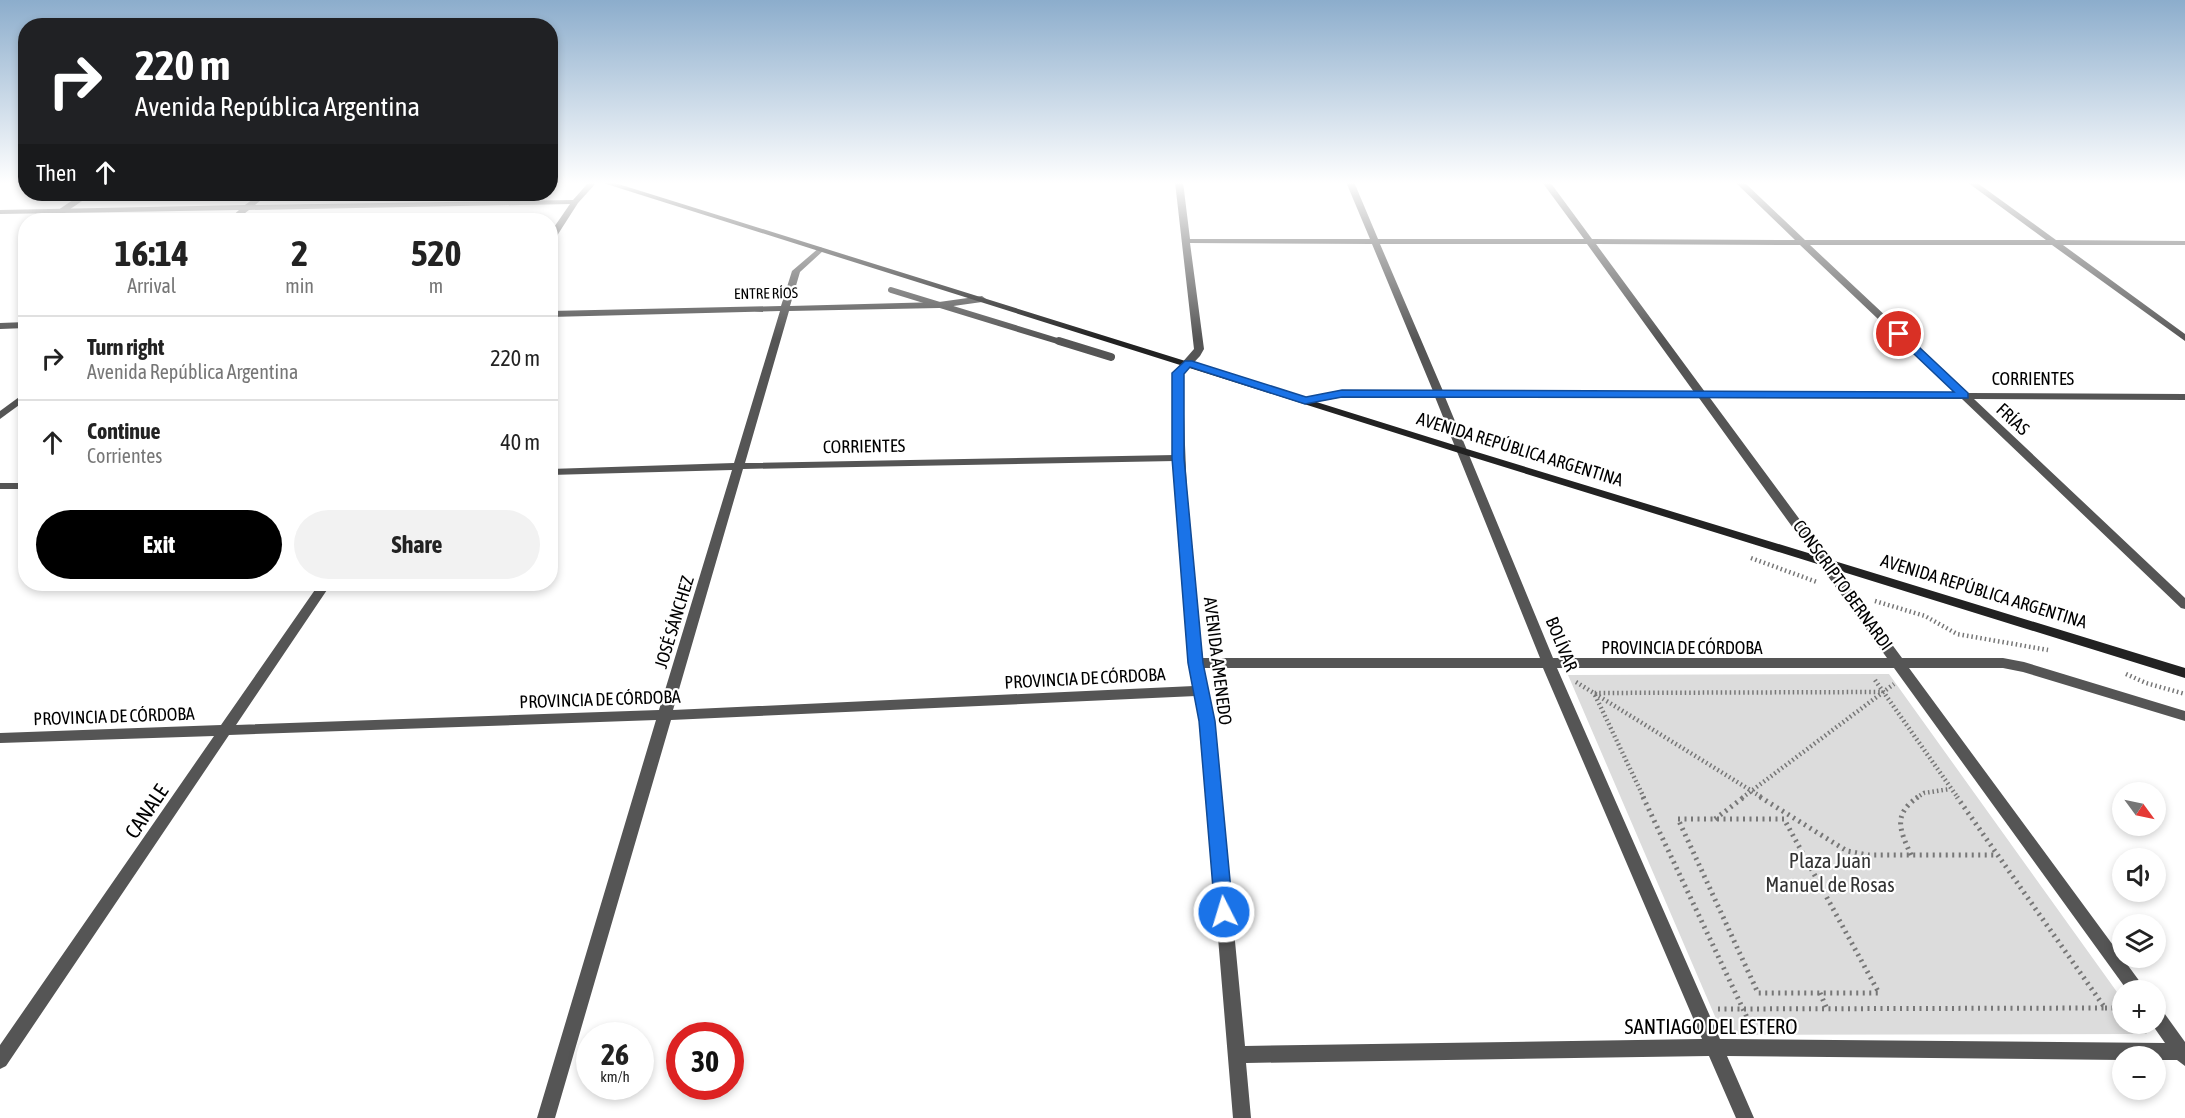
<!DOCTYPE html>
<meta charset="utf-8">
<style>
:root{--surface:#fff;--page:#f2f2f2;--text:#222;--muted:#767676;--line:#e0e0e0;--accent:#000}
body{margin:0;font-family:"Asap Condensed",sans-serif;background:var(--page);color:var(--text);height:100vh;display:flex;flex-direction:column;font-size:22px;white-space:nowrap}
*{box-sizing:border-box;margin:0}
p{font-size:20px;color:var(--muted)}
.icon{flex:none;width:33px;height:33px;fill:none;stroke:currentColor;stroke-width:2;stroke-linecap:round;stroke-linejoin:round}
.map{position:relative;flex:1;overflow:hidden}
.drawer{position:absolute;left:18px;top:213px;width:540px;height:378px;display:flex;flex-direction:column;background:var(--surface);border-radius:24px;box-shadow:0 3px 9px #0003}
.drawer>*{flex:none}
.hud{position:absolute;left:18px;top:18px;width:540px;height:183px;border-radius:24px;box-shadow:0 3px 9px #0003;background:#202124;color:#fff;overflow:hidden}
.needle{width:39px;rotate:123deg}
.tools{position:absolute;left:2112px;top:782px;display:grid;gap:12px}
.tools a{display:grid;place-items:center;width:54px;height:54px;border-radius:50%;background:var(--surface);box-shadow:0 3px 9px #0003;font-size:30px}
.speed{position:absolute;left:576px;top:1022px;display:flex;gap:12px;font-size:30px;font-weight:700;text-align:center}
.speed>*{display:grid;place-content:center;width:78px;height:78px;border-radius:50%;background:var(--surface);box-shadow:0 3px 9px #0003;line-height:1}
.speed small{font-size:15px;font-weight:400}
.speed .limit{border:9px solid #d22;background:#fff;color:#111}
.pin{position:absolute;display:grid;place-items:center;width:51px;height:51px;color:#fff;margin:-26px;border:3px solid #fff;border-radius:50%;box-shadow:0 2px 6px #0007}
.me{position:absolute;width:66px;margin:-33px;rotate:355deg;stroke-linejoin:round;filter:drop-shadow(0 0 4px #0008)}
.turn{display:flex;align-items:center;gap:21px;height:126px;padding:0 18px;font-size:27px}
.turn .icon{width:78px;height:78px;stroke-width:2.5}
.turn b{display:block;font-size:42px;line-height:51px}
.then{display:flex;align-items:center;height:57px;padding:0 18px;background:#0003;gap:12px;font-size:22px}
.eta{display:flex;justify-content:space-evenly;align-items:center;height:102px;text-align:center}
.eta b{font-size:36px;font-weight:700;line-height:42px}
.button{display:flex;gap:12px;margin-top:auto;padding:12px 18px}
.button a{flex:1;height:69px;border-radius:36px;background:var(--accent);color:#fff;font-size:24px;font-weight:700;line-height:69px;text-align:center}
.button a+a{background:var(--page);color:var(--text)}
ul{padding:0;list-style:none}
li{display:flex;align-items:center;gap:18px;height:84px;padding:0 18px;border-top:2px solid var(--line)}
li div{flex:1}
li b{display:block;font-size:22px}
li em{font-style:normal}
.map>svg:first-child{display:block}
</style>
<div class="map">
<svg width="2185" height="1118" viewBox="0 0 2185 1118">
<rect width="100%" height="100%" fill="#fff"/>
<path fill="#dcdcdc" d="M1889,674L2122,999V1023H2140L2147,1034L1723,1035L1568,675Z"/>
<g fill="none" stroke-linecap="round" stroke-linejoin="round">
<g stroke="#777" stroke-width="4.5" stroke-dasharray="1.5 3" stroke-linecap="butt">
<path d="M1751,558L1817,582"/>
<path d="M1875,601L1925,616L1957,634L2048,650"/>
<path d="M2126,674L2146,683L2185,694"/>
<path d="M1875,680L1958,798"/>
<path d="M1576,682L1763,798"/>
<path d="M1644,798L1594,693L1882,692"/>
<path d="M1742,798L1894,684"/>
<path d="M1916,798L1924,793L1950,789"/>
</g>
<g stroke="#777" stroke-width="5" stroke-dasharray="2 4.5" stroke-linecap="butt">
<path d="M1643,797L1752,1028"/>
<path d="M1760,797L1847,851L1868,855H1997"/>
<path d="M1678,819H1784L1879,993H1758Z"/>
<path d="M1715,819L1744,797"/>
<path d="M1911,855C1900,830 1892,815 1918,797"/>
<path d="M1820,993L1827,1009"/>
<path d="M2105,1008H2122"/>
<path d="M1718,1009L2105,1008L1957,797"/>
</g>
<g stroke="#555" stroke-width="6">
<path d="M62,211L87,194"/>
<path d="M891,290L1064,343"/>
</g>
<path stroke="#555" stroke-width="8" d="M1059,341L1111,357"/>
<g fill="#555" fill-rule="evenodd">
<path d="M589,182H597L578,203L553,242H550V233L570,204L249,210L236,220H228L239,210L0,214V210L245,205L260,194H268L255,205L573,200Z"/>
<path d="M1175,182H1183L1190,239H1370L1346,182H1354L1378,239H1584L1542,182H1550L1592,239L1795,240L1735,182H1744L1805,240H2046L1967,182H1976L2056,240L2185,241V245H2063L2185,334V341L2052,245H1810L1968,393L2185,394V400L1974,399L2185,598V609L2181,608L1962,399L1710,398L1902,658H2003L2024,662L2185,711V721L2023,672L2003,668H1909L2146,990H2127L1894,668H1557L1720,1039L2165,1043L2151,1023H2156V1008L2162,1010L2185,1042V1066L2177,1060H2156V1056H2122V1060L1727,1056L1754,1118H1736L1709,1056L1246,1063L1251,1118H1233L1200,721L1196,696L671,720L555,1118H537L656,720L229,735L6,1066L0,1069V1045L214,736L0,743V733L221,725L319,584H331L236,725L659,710L732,470L550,475V469L734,463L780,311L550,317V311L781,306L792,271L820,247L824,249L823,251L800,272L790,306L939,302L982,296L986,299L982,302L939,308L789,311L745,463L1175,455L1173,373L1194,349ZM1190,243L1372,244L1433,391H1343L1305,398L1300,401L1305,404L1343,397H1435L1540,658H1203C1189,564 1185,469 1183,374L1200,356L1204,349ZM1380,244H1587L1694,392L1443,391ZM1596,244L1800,245L1956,393L1705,392ZM1445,397L1699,398L1887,658H1553ZM1175,461L1179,548L1190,660L1188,663L1191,666L1194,686L673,710L743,469ZM1204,668H1543L1702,1039L1245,1046L1214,721Z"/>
<path d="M26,322V328L0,329V323Z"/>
<path d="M26,392V400L0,419V411Z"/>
<rect x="0" y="483" width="26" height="6"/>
</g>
<path fill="#222" fill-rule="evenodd" d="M600,182H612L1467,449L2185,668V678L1459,453Z"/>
</g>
<linearGradient id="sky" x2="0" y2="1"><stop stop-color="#8cadcc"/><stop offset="0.54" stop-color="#fff"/><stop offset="1" stop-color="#fff" stop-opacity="0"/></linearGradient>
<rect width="2185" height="339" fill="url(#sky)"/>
<path fill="#1a73e8" stroke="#114b97" stroke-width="1.5" d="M1895,332H1903L1968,393V398L1342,397L1305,404L1190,367L1184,374V458L1203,663L1215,721L1233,912L1231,918L1224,920L1217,918L1215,912L1199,721L1188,663L1172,458V373L1185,361H1192L1306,397L1342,390L1954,392L1895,336Z"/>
<g text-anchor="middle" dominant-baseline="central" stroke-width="4.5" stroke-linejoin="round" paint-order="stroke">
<g font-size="15" fill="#000" stroke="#fff">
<text transform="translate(766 293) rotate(-1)">ENTRE RÍOS</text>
</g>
<g font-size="18" fill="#000" stroke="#fff">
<text x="2033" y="378">CORRIENTES</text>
<text transform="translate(2013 419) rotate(43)">FRÍAS</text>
<text transform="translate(864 446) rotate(-1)">CORRIENTES</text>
<text transform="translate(1520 449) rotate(17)">AVENIDA REPÚBLICA ARGENTINA</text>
<text transform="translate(1843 585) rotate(54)">CONSCRIPTO BERNARDI</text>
<text transform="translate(1984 591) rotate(17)">AVENIDA REPÚBLICA ARGENTINA</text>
<text transform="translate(674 622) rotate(-73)">JOSÉ SÁNCHEZ</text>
<text transform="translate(1562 644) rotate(68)">BOLÍVAR</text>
<text x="1682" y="647">PROVINCIA DE CÓRDOBA</text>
<text transform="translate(1218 661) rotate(83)">AVENIDA AMENEDO</text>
<text transform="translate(1085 678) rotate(-3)">PROVINCIA DE CÓRDOBA</text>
<text transform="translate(600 699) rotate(-2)">PROVINCIA DE CÓRDOBA</text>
<text transform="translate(114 716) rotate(-2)">PROVINCIA DE CÓRDOBA</text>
</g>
<g font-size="21" fill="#000" stroke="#fff">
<text transform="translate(146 811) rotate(-56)">CANALE</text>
<text x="1711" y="1026">SANTIAGO DEL ESTERO</text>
</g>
<g font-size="21" fill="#333" stroke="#fff">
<text x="1830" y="860">Plaza Juan<tspan x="1830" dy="24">Manuel de Rosas</tspan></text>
</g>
</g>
</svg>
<div class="tools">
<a><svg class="needle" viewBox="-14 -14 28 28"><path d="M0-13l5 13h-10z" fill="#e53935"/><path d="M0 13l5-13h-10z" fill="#767676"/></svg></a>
<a><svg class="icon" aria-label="sound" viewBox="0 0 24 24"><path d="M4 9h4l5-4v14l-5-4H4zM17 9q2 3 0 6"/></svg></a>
<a><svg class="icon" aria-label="layers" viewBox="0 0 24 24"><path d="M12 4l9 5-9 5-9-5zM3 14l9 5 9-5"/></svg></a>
<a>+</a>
<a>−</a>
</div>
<div class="speed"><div>26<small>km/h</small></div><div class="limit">30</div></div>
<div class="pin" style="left:1899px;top:334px;background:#d93025"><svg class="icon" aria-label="arrive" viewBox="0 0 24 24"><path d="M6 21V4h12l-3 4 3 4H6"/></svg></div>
<svg class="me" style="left:1224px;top:912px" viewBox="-20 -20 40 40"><circle r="17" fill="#1a73e8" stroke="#fff" stroke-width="3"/><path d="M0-11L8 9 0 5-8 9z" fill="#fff"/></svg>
<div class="hud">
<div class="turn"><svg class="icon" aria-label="right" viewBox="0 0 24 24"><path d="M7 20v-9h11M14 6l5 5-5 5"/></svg><div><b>220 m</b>Avenida República Argentina</div></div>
<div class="then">Then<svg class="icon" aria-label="ahead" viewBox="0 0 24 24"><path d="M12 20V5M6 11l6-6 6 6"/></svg></div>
</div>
<section class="drawer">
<div class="eta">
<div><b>16:14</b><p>Arrival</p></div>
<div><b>2</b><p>min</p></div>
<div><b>520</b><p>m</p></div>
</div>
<ul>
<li><svg class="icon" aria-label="right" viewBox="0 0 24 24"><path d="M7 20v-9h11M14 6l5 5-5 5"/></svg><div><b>Turn right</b><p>Avenida República Argentina</p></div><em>220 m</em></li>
<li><svg class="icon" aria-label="ahead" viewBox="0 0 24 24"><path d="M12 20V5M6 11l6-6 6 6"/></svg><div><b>Continue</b><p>Corrientes</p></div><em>40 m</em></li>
</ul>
<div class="button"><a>Exit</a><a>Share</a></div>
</section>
</div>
